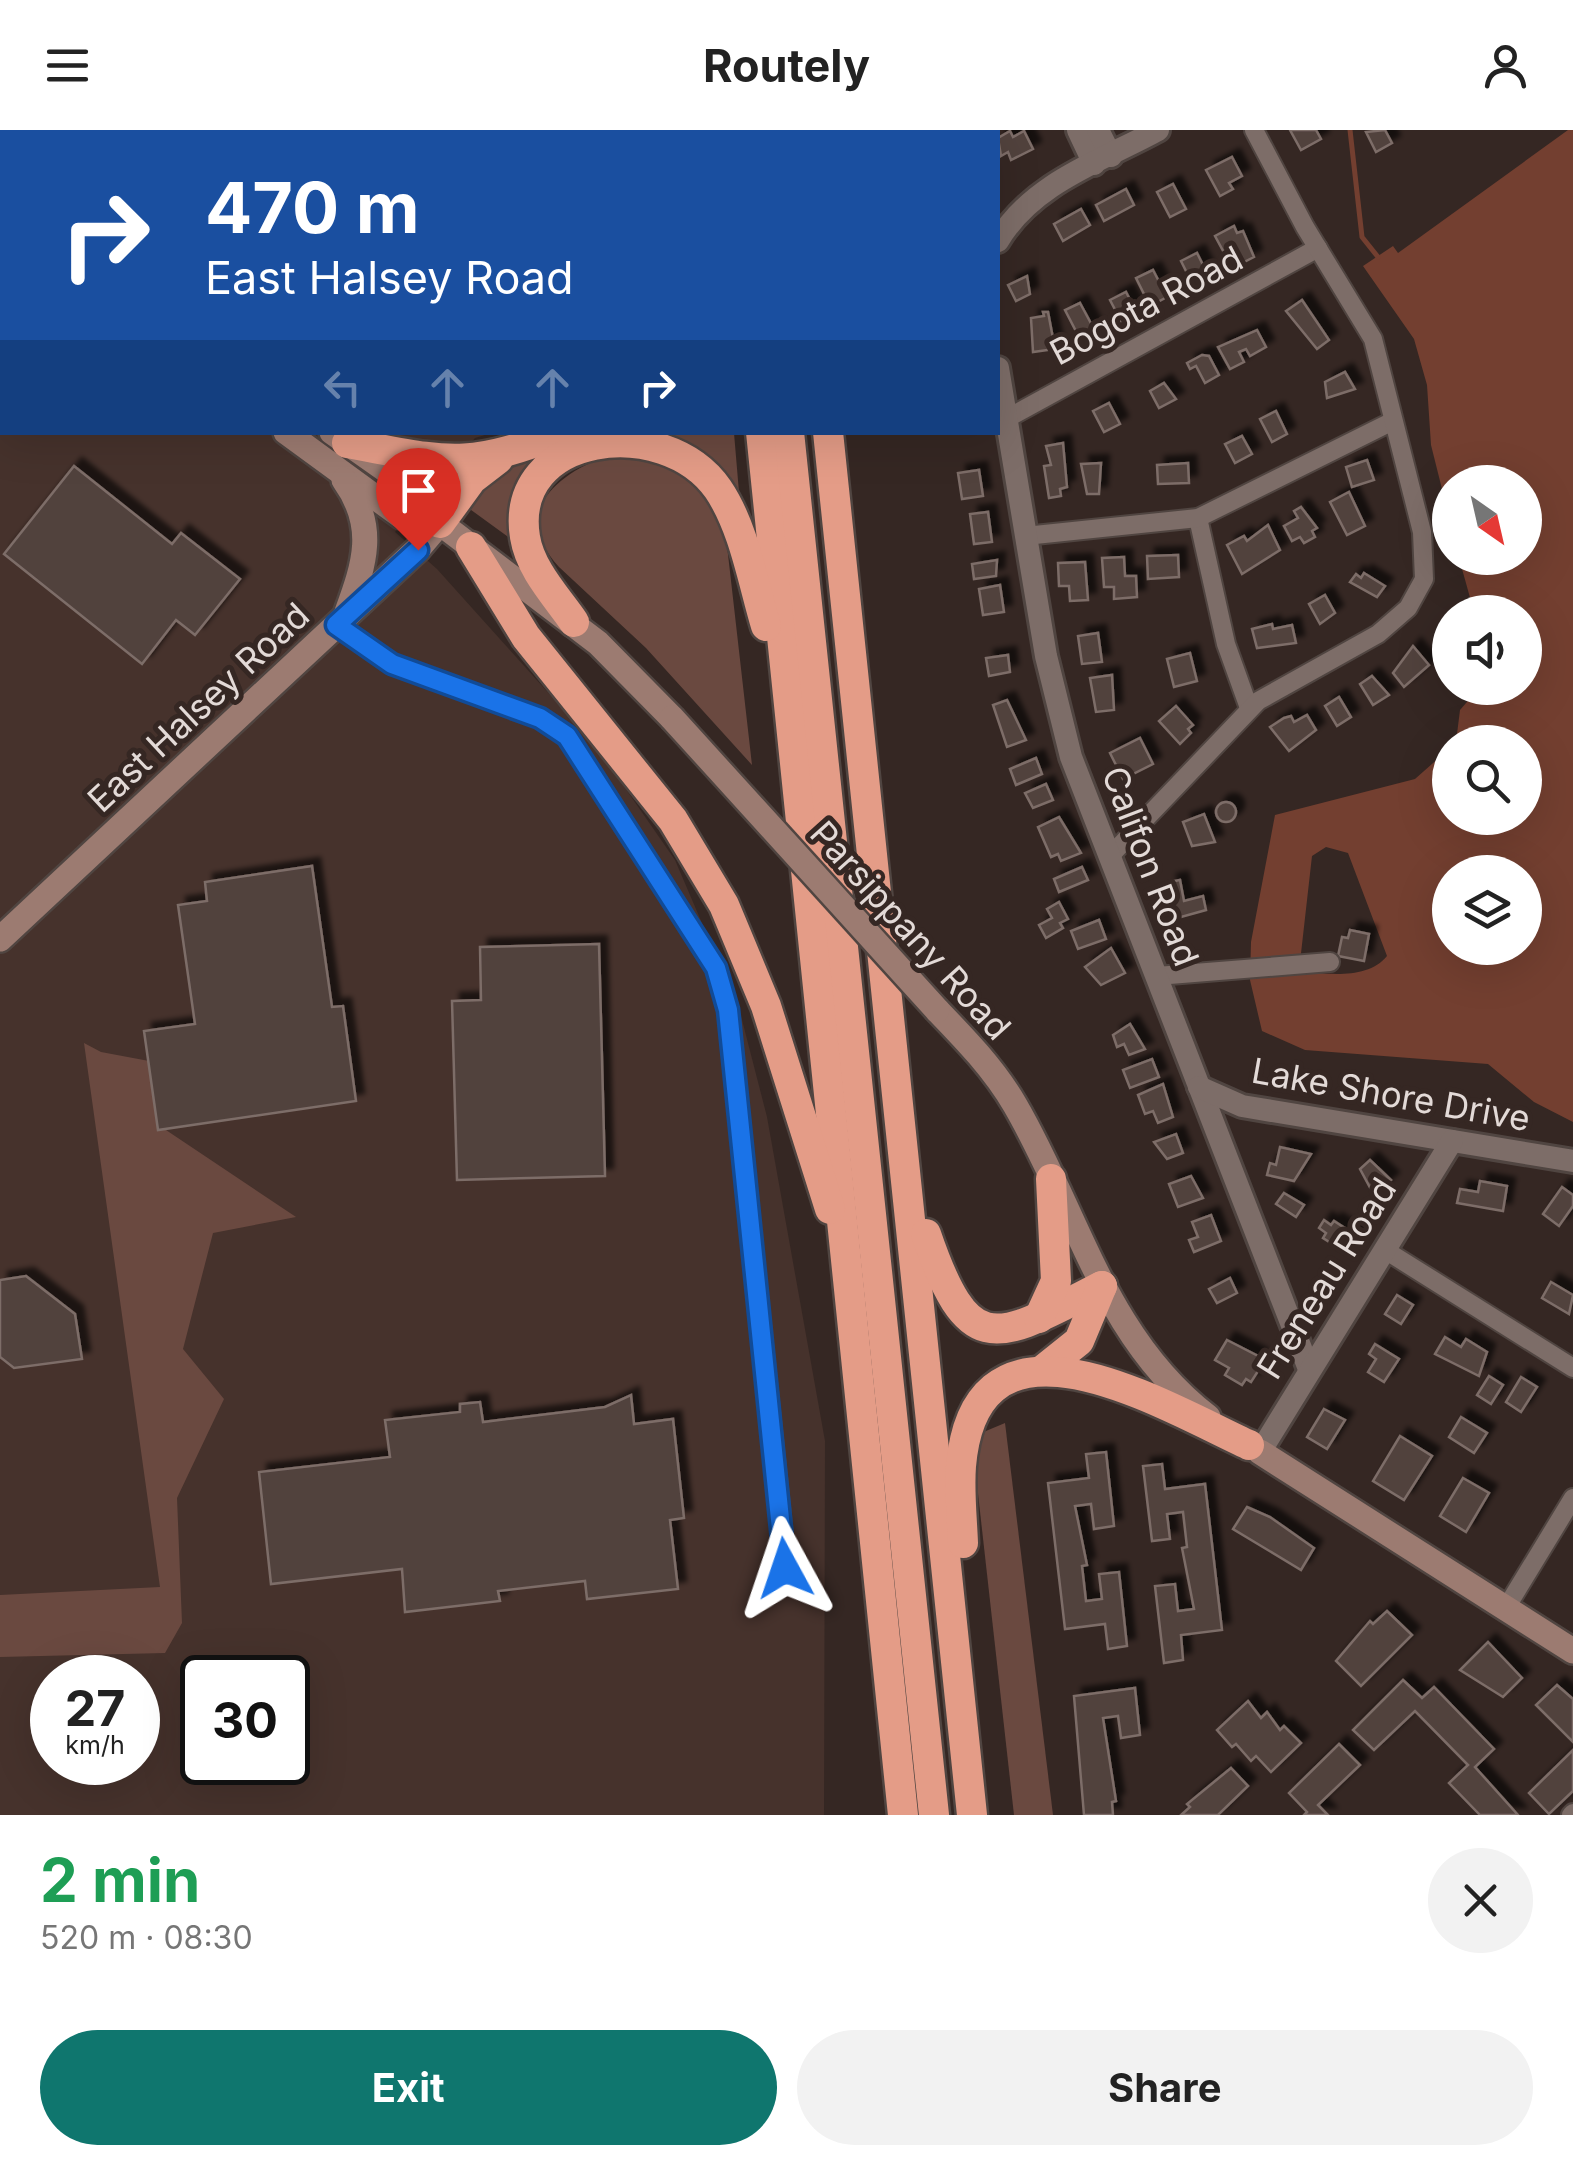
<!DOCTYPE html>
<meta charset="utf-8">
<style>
:root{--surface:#fff;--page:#f2f2f2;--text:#222;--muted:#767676;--accent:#0f766e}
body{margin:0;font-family:Inter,sans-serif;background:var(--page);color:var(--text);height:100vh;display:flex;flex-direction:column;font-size:38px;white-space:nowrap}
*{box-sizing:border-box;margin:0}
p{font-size:32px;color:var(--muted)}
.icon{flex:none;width:55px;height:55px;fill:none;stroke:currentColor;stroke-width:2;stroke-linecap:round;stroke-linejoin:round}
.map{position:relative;height:1685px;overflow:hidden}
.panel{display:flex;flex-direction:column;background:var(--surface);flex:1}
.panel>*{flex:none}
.guide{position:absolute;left:0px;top:0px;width:1000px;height:305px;box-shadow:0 10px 40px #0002;background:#1a4fa0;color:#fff;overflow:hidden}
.needle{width:65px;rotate:146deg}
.fabs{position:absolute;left:1432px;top:335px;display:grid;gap:20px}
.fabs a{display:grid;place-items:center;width:110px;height:110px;border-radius:50%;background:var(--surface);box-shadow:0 10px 40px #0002;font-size:50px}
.speed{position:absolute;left:30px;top:1525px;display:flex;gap:20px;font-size:50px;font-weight:700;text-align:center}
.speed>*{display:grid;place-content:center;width:130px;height:130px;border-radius:50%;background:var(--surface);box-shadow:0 10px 40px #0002;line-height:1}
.speed small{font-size:25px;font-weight:400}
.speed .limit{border:5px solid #111;border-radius:15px;background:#fff;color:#111}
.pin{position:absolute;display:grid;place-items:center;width:85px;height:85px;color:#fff;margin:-102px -42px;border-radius:50% 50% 50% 0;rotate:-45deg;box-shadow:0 0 10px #0007}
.pin .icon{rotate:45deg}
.me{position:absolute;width:110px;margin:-55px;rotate:355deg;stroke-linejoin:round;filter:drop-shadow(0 0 8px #0008)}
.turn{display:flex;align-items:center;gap:35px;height:210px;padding:0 40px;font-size:45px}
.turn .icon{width:130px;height:130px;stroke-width:2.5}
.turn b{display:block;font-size:70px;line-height:85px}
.lanes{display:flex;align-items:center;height:95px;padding:0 40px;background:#0003;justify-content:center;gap:50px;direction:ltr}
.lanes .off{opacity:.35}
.round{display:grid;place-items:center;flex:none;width:105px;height:105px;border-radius:52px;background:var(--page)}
.summary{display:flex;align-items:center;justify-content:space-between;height:170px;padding:0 40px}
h1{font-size:60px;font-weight:700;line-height:75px;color:#1e9e55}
.action{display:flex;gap:20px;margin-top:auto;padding:20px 40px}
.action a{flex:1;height:115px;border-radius:60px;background:var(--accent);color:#fff;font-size:40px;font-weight:700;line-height:115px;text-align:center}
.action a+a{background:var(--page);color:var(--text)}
header{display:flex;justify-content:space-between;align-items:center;height:130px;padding:0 40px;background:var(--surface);font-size:45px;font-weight:700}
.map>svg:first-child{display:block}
</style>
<header><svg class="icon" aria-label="menu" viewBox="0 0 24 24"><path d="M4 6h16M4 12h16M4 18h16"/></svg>Routely<svg class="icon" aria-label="person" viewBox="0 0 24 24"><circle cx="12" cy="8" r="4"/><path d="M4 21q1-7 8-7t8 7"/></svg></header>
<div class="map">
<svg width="1573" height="1685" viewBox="0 0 1573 1685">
<defs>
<filter id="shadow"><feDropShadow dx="8" dy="-8" stdDeviation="2.5" flood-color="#0009"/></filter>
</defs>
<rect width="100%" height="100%" fill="#352723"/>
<path fill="#46322c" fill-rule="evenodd" d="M0,0L591,2H2V302L491,303L475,308L395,402L437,439L596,616L675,730L740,882L767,987L825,1311L824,1685H0ZM52,1548H138V1632H52ZM202,1548H288V1632H202Z"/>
<g fill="#6a4940">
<path d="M586,303H734L740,374L714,341L569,316L515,412L467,377L494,344Z"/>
<path d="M609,325L651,327L695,349L725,398L752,635L646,518L559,437C509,382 557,344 609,325Z"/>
<path d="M84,913L101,922L149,931L157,994L296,1087L213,1103L183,1219L224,1269L177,1368L182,1493L165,1523L0,1527V1465L160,1457Z"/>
<path d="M1005,1293L1053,1685H1014L973,1319L974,1306Z"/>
</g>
<path fill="#733f30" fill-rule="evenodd" d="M1568,0H1573V992L1534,972L1488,934L1305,920L1262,901L1250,850L1251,812L1275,685L1415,649L1450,618V688H1525V612H1456L1460,580L1479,558H1525V482H1474L1459,428H1525V352H1450V391L1431,315L1427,255L1414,209L1363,136L1393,116L1398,123ZM1326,717L1348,723L1387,826C1368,850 1326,844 1299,841L1312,726ZM1450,742H1525V818H1450Z"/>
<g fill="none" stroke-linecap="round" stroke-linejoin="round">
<g stroke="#733f30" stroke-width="5">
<path d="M1350,0L1362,107L1378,127"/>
<path d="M216,2L218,0"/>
<path d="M0,273L2,269"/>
</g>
</g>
<g fill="#51423e" stroke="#7d6d68" stroke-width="2.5" filter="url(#shadow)">
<path d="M1290,0H1316L1321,9L1301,20Z"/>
<path d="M1385,0L1392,13L1376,22L1366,2Z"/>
<path d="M1010,1L1013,7L1024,1L1033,19L1011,30L1008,22L1001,26L998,8Z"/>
<path d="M1232,27L1242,46L1229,53L1233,59L1220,66L1206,40Z"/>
<path d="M1173,54L1186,79L1170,87L1157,62Z"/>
<path d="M1126,59L1134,75L1104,91L1096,75Z"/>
<path d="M1081,79L1090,95L1063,111L1054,94Z"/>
<path d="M1234,96L1237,103L1243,101L1254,127L1244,132L1235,126L1228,130L1215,106Z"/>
<path d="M1197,123L1205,139L1189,147L1181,131Z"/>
<path d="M1153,140L1167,167L1150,176L1136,148Z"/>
<path d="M1027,146L1030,164L1016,171L1008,155Z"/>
<path d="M1126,162L1137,183L1121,191L1110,170Z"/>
<path d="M1302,170L1329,210L1317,219L1286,181Z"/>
<path d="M1080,173L1094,199L1079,207L1065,180Z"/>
<path d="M1043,182H1048L1055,219L1033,222L1031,188L1044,186Z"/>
<path d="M1257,200L1266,217L1250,226L1246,219L1239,222L1244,232L1230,239L1218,217Z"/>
<path d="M1202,225L1209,226L1219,245L1205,253L1196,236L1190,239L1187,233Z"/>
<path d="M1345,242L1355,259L1327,268L1325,252Z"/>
<path d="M1164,253L1176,269L1159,278L1150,261Z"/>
<path d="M1109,273L1120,294L1104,302L1093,281Z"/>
<path d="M1276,281L1287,304L1272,312L1260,289Z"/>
<path d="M1242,306L1252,324L1235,333L1225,314Z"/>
<path d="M1063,313L1067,357L1060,359L1061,366L1049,368L1044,336L1051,335L1046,316Z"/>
<path d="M1367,330L1374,350L1352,357L1346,337Z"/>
<path d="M1101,333L1099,364H1087L1081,334Z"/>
<path d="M1188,333L1189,353L1158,354L1157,335Z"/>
<path d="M74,336L172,414L181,403L240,449L195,505L176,490L142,534L4,424Z"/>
<path d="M979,340L983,366L962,369L958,343Z"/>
<path d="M1349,362L1365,396L1347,405L1330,372Z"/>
<path d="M1301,377L1317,398L1312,401L1315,407L1304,413L1300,407L1292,411L1284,396L1298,388L1294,381Z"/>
<path d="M988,382L992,412L974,414L970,384Z"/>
<path d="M1268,395L1280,420L1242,444L1227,415L1244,406L1247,411Z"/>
<path d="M1178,425L1179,447L1148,449L1147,426Z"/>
<path d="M1124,427L1125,446H1136L1137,467L1114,469V457H1104L1102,428Z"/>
<path d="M997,430L996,446L974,449L972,434Z"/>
<path d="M1085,432L1088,470L1070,471L1069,456H1059L1058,433Z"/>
<path d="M1364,443L1385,456L1377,467L1350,452L1356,444L1361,448Z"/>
<path d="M1000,455L1004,482L983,485L979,459Z"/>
<path d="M1325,465L1335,483L1320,494L1309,474Z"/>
<path d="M1272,494L1273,499L1292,495L1296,513L1257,518L1252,499Z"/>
<path d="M1098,503L1102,532L1082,534L1078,506Z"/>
<path d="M1413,516L1429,535L1404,557L1393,543Z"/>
<path d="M1190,523L1197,551L1174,557L1167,529Z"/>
<path d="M1008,525L1010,542L989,546L986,528Z"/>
<path d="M1112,545L1114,580L1096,582L1090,548Z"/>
<path d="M1372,546L1389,565L1373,575L1360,554Z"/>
<path d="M1339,567L1351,587L1337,596L1325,576Z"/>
<path d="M1007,570L1026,610L1007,617L993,575Z"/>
<path d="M1176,576L1193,595L1188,599L1191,603L1180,614L1159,591Z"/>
<path d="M1307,585L1316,600L1289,621L1270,597L1284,588L1291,586L1294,592Z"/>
<path d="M1140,608L1153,634L1123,649L1110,623Z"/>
<path d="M1036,628L1042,644L1016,655L1010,639Z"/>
<path d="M1046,654L1053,670L1033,678L1025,663Z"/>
<circle cx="1226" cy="682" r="10"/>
<path d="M1204,684L1215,712L1192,716L1183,692Z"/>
<path d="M1059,687L1081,723L1061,731L1058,724L1051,727L1038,697Z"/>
<path d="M312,736L332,877L343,876L356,971L158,1000L144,901L195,894L178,775L207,771L205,752Z"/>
<path d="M1082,737L1088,750L1059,762L1054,749Z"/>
<path d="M1180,750L1184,771L1203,766L1206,780L1174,789L1169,752Z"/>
<path d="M1059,772L1068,789L1060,793L1063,798L1046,808L1039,795L1052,788L1047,779Z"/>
<path d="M1099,790L1106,809L1078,819L1071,801Z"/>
<path d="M1350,800L1369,804L1364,831L1338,826L1342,807L1348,808Z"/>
<path d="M599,814L605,1046L457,1050L452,871L481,870L480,817Z"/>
<path d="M1111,818L1125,843L1101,855L1085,837Z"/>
<path d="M1130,894L1145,919L1129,925L1124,914L1117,917L1113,905Z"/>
<path d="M1152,929L1159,947L1130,958L1123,940Z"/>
<path d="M1163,954L1173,987L1158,993L1153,981L1145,984L1138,965Z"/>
<path d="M1176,1004L1183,1023L1167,1029L1154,1012Z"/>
<path d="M1280,1017L1311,1024L1294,1051L1267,1045L1270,1033L1276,1035Z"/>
<path d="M1370,1030L1391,1050L1374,1065L1360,1039Z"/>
<path d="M1191,1046L1203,1068L1178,1077L1169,1054Z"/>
<path d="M1480,1051L1507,1056L1503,1081L1457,1073L1460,1059L1478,1062Z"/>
<path d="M1562,1057L1573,1065V1076L1559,1096L1543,1084Z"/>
<path d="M1284,1063L1304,1075L1296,1087L1276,1074Z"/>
<path d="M1211,1085L1221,1111L1194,1122L1189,1110L1198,1107L1192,1092Z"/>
<path d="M1324,1090L1331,1095L1334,1091L1357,1106L1352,1114L1348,1111L1342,1120L1323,1108L1326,1103L1319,1098Z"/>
<path d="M26,1146L75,1184L82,1229L14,1238L0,1227V1150Z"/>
<path d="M1230,1148L1237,1163L1217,1173L1209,1159Z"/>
<path d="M1551,1152L1573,1165L1569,1184L1542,1168Z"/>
<path d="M1397,1165L1413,1175L1401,1194L1385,1184Z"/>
<path d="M1445,1207L1461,1217L1466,1209L1487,1222L1479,1246L1435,1224Z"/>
<path d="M1227,1210L1260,1227L1255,1235L1260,1238L1251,1252L1246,1249L1242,1255L1225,1245L1229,1238L1215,1230Z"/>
<path d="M1375,1214L1399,1229L1384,1252L1368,1242L1376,1229L1369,1224Z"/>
<path d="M1489,1246L1503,1255L1491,1274L1477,1265Z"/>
<path d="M1521,1247L1537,1257L1521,1282L1506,1272Z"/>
<path d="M631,1265L634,1294L673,1289L684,1388L670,1390L678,1459L587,1469L585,1451L498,1461L500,1471L405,1482L402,1439L271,1454L259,1342L390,1327L385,1290L460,1282V1274L480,1272L483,1292L605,1277Z"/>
<path d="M1324,1279L1345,1290L1327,1319L1307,1307Z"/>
<path d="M1461,1287L1487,1303L1474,1323L1449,1307Z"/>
<path d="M1400,1306L1432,1326L1404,1370L1373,1351Z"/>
<path d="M1106,1322L1114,1396L1094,1399L1091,1374L1075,1376L1087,1435L1082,1436L1086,1471L1102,1469L1099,1444L1119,1442L1127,1516L1108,1519L1105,1494L1065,1499L1048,1353L1089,1348L1086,1324Z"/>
<path d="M1162,1334L1165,1359L1205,1354L1222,1500L1181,1505L1183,1530L1164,1533L1155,1456L1175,1454L1178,1481L1194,1479L1182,1418L1187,1417L1183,1382L1167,1384L1170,1409L1152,1411L1143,1336Z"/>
<path d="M1463,1348L1489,1363L1466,1402L1440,1386Z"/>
<path d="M1247,1377L1270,1387L1314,1418L1301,1440L1233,1399Z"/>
<path d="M1387,1481L1412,1505L1361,1556L1336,1531L1370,1491L1373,1494Z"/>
<path d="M1488,1512L1522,1548L1503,1567L1460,1540Z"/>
<path d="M1403,1550L1422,1568L1434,1557L1494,1619L1475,1637L1518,1685H1480L1449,1653L1468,1635L1415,1581L1374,1620L1353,1600Z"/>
<path d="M1557,1555L1573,1569V1612L1536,1575Z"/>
<path d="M1135,1558L1140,1605L1121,1608L1118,1586L1103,1588L1116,1671L1112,1672L1113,1685H1084L1074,1566Z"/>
<path d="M1248,1571L1261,1588L1267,1582L1280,1600L1284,1596L1301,1613L1271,1642L1256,1626L1251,1631L1236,1614L1232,1617L1217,1600Z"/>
<path d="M1339,1614L1360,1635L1318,1675L1328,1685H1304L1307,1682L1289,1663Z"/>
<path d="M1573,1620V1661L1549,1684L1529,1663Z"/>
<path d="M1231,1638L1248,1656L1218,1685H1181L1190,1677L1187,1674Z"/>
</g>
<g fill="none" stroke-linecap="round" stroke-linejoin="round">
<g stroke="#504541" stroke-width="22">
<g id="minor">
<path d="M166,2L168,0"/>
<path d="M1006,289L1318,118"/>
<path d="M1198,388L1226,514L1249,578"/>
<path d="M1025,406L1198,388L1393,291"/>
<path d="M337,495L392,535L540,588L567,607L716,838L728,880L785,1423V1438L775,1461"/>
<path d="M1110,726L1258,571L1378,504L1408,478L1424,449L1422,402L1373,209L1305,97L1254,0"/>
<path d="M1157,846L1330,832"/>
<path d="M1385,1120L1573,1238"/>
<path d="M1506,1478L1573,1368"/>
<path d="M1571,1685L1573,1683"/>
</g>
</g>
<g stroke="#504541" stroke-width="28">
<g id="tertiary">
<path d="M1078,0L1094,34"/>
<path d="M1098,0L1111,26"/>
<path d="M998,111C1032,53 1101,31 1158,0"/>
<path d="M998,238L1046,526L1071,627L1309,1239"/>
<path d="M1199,957L1242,976L1573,1031"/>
<path d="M1260,1322L1452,1011"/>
</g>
</g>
<g stroke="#504541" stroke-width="30">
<g id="secondary">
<path d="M0,135L2,137"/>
<path d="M286,302L401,386L440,393"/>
<path d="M332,302L420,364L440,393L598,513L672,588"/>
<path d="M344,350C377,396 365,433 347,482"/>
<path d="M0,809L418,419L440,393"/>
<path d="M937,880C965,909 994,939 1015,975C1078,1083 1104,1207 1208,1287"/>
<path d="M1260,1322L1573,1521"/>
</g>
</g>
<g stroke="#504541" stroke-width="35">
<g id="motorway">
<path d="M759,0V2"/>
<path d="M796,0L797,2"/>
<path d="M727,2V0"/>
<path d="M761,302L903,1685"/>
<path d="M789,302L934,1685"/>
<path d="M828,302L972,1685"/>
<path d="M347,313C447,331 464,341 562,302"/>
<path d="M440,393L472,349L498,329"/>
<path d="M471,417L526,507L673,690L724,775L766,876L830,1079"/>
<path d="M574,492C556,466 530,439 525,407C508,302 664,282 718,359C744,397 753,453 766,496"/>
<path d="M926,1104C970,1233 997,1209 1102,1156"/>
<path d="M1039,1188L1056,1151L1051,1049"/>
<path d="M1044,1239L1079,1211L1102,1156"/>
<path d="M963,1413C962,1388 959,1361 961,1336C976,1161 1162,1275 1249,1315"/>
</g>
</g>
<use href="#minor" stroke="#7d6d68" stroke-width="18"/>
<use href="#tertiary" stroke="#7d6d68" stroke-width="22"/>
<use href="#secondary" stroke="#9c7b71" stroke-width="25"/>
<use href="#motorway" stroke="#e49c87" stroke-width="30"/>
<g stroke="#504541" stroke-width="30" stroke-linecap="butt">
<path id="secondary-bridge" d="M672,588L937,880"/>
</g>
<use href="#secondary-bridge" stroke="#9c7b71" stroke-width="25"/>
</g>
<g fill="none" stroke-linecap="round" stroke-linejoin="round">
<g stroke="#114b97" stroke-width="25">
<path id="route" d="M418,420L336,495L392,534L540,588L567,606L716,838L728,880L785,1438"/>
</g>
<use href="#route" stroke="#1a73e8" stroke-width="18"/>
</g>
<g text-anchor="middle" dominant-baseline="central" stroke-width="10" stroke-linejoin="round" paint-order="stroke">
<g font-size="35" fill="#e3dad7" stroke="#352723">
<text transform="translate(1146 175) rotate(-28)">Bogota Road</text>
<text transform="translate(198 577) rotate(-43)">East Halsey Road</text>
<text transform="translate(1151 736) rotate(69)">Califon Road</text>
<text transform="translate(911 800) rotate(48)">Parsippany Road</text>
<text transform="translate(1391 964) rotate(10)">Lake Shore Drive</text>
<text transform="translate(1326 1148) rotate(-58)">Freneau Road</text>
</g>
</g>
</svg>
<div class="fabs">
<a><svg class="needle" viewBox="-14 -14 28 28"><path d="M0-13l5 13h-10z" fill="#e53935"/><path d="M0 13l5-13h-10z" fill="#767676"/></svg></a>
<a><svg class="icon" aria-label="sound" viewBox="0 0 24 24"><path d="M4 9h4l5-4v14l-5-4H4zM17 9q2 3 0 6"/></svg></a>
<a><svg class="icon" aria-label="search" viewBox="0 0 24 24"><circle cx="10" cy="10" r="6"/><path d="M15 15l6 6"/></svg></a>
<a><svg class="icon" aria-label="layers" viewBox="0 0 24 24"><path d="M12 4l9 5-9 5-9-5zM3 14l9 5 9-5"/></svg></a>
</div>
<div class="speed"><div>27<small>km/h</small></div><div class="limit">30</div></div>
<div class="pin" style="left:418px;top:420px;background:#d93025"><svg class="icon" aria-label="arrive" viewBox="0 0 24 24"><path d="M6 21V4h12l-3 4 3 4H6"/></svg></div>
<svg class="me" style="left:785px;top:1438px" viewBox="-20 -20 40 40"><path d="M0-17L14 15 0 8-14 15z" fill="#1a73e8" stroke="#fff" stroke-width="4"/></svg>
<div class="guide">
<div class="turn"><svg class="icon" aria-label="right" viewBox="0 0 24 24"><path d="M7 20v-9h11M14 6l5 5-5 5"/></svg><div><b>470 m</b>East Halsey Road</div></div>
<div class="lanes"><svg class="icon off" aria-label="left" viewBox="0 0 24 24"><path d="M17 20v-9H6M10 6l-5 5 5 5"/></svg><svg class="icon off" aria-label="ahead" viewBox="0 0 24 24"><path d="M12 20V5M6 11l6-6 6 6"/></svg><svg class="icon off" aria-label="ahead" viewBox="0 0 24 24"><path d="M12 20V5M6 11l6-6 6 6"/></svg><svg class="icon" aria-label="right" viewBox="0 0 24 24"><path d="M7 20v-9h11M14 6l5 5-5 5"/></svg></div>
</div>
</div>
<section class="panel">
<div class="summary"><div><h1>2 min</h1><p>520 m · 08:30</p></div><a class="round"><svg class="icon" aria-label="close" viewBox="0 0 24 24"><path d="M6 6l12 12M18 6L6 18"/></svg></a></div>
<div class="action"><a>Exit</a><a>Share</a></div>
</section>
